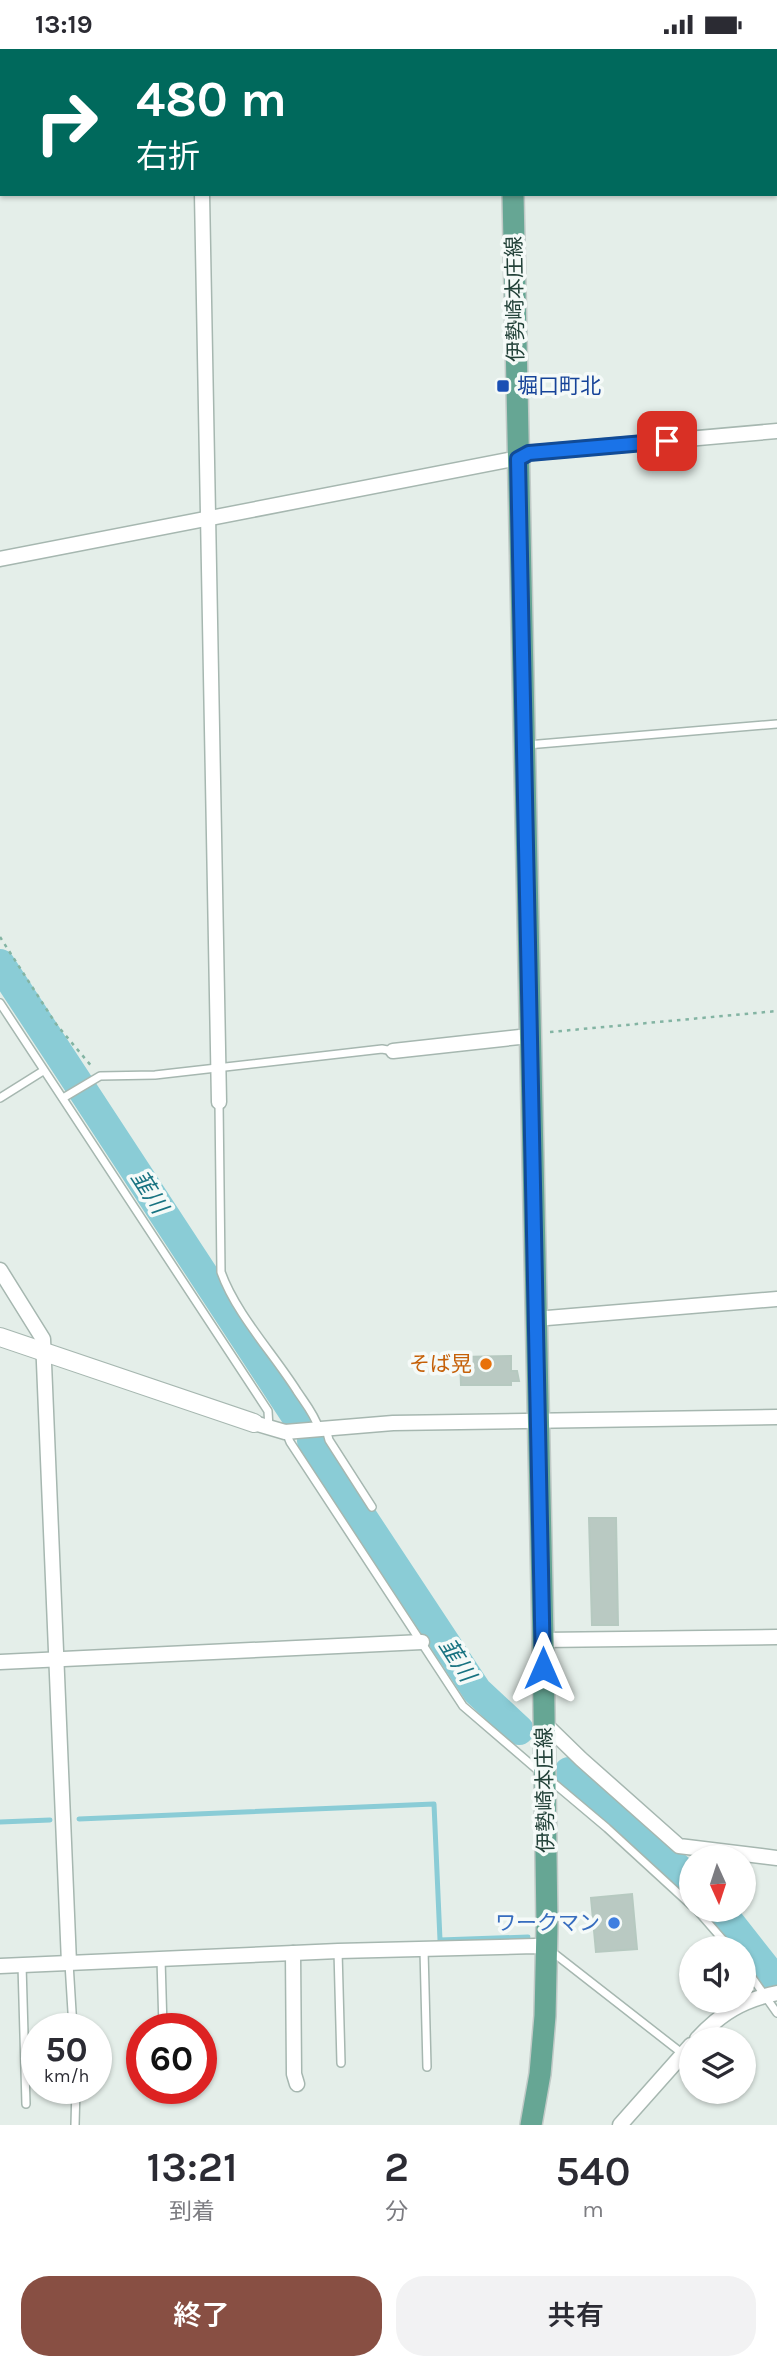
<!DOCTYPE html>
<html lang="ja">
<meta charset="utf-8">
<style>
:root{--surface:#fff;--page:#f2f2f3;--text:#2b2b33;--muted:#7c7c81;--accent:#884f43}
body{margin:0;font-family:Karla,"Noto Sans JP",sans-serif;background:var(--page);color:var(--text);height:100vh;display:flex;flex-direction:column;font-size:26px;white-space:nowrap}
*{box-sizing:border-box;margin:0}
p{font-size:23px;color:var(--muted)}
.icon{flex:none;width:38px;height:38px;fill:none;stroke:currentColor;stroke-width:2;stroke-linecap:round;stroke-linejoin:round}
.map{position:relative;height:2076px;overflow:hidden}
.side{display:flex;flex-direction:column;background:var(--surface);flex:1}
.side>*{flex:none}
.top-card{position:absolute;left:0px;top:0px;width:777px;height:147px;box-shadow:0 2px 5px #0004;background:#00695c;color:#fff;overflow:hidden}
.needle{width:46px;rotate:177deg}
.buttons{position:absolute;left:679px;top:1796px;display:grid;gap:14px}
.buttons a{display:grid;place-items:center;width:77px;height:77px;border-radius:50%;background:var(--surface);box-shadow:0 2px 5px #0004;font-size:35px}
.speed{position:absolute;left:21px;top:1964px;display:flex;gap:14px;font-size:35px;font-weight:700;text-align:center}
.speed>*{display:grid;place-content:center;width:91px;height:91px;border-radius:50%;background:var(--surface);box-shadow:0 2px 5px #0004;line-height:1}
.speed small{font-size:18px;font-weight:400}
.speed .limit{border:10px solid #d22;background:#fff;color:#111}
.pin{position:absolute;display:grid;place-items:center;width:60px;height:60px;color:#fff;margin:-30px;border-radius:14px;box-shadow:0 4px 10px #0006}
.me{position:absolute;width:77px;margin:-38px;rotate:0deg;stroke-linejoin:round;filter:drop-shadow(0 0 5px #0008)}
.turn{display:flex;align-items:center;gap:24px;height:147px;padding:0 21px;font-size:32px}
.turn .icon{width:91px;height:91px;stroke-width:2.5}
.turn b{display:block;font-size:49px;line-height:60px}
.eta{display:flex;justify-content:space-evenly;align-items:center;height:119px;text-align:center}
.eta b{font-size:42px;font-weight:600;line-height:49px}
.primary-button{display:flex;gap:14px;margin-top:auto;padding:14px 21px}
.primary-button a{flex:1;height:80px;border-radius:28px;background:var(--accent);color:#fff;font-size:28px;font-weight:600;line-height:80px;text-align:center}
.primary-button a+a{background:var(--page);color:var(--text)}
.status{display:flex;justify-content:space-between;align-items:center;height:49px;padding:0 35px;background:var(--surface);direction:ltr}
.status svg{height:19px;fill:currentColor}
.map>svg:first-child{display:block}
</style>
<div class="status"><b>13:19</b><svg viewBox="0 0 49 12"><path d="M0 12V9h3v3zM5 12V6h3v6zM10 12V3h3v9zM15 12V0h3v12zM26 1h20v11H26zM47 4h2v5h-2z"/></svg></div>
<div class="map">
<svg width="777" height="2076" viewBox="0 0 777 2076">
<rect width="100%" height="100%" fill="#e4eee9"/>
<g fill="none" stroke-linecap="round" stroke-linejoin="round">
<g stroke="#8accd6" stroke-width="5">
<path d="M79,1770L434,1755L440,1891L528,1888"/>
<path d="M0,1773L50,1771"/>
</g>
<g stroke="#8accd6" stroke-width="30">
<path d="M0,915L298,1370"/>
<path d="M312,1392L477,1642L519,1681"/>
<path d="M569,1723L691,1831"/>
<path d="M719,1860L774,1930"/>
</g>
</g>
<g fill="#b9c9c2" stroke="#b6c9c0" stroke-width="2">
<path d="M511,1307V1322H517L519,1332H511V1336H461L460,1308Z"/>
<path d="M589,1469H616L618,1576H592Z"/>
<path d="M632,1845L637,1900L596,1903L591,1849Z"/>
</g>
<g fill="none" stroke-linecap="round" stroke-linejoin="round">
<g stroke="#a6b7b0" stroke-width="10">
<g id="service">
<path d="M527,696L777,675"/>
<path d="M0,954L268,1362L269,1379"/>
<path d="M0,1049L43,1022"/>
<path d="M63,1049L100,1027L155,1026L382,1000L393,1002"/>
<path d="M219,1053L221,1223C236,1265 273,1304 297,1342C305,1354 315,1366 319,1380"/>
<path d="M326,1380L329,1391L372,1458"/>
<path d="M286,1383L290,1393L463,1657L541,1724"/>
<path d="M550,1731L607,1779L691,1856"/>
<path d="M696,1860L730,1899"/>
<path d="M424,1901L427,2018"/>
<path d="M338,1902L341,2014"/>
<path d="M551,1902L683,2005"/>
<path d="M161,1910L163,1979"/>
<path d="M69,1914L73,1979"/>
<path d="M22,1916L26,2055"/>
<path d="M744,1917L777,1964"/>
<path d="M75,2076L76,2039"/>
</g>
</g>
<g stroke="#a6b7b0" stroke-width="17">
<g id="minor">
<path d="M198,0V2"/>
<path d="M775,93H777"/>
<path d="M0,100H2"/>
<path d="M202,145L219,1053"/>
<path d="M0,510L518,409L529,404L777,382"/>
<path d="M393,1002L529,987"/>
<path d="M0,1221L43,1290L69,1914"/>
<path d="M535,1270L777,1250"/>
<path d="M254,1374L285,1383L393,1374L777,1368"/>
<path d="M543,1591L777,1588"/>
<path d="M0,1613L422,1593"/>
<path d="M543,1673L581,1710L679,1797L777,1809"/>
<path d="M293,1904L294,2025L297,2035"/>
<path d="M0,1917L338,1902L535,1897L547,1899"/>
<path d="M697,1990C721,1964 743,1951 777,1944"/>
<path d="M620,2076L691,1996"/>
</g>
</g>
<g stroke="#a6b7b0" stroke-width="20">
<path id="tertiary" d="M0,1288L254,1374"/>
</g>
<g stroke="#c1cac7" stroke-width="24">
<g id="primary">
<path d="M511,0V2"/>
<path d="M513,145L543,1591L547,1877L545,1967L540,2025L531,2076"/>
</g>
</g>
<g stroke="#83b4a3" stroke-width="2.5" stroke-dasharray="3.5 5" stroke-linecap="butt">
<path d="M0,888L56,975L93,1019"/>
<path d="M550,983L777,962"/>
</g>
<use href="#service" stroke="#fff" stroke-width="7"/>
<use href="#minor" stroke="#fff" stroke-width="14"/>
<use href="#tertiary" stroke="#fff" stroke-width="18"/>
<use href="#primary" stroke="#66a694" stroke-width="21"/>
</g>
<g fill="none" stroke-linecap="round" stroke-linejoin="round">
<g stroke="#114b97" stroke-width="18">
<path id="route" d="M543,1619L518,410L529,404L667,392"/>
</g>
<use href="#route" stroke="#1a73e8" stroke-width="12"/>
</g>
<rect fill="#1a4fb4" stroke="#f5faf8" stroke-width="2.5" x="496" y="330" width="14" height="14" rx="3.5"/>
<circle fill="#e8710a" stroke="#f5faf8" stroke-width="2.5" cx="486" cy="1315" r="7"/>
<circle fill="#3f7fe0" stroke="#f5faf8" stroke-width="2.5" cx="614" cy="1874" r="7"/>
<g text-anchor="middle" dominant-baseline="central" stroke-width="7" stroke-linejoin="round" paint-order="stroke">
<g font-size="21" fill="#224138" stroke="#f5faf8">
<text transform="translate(515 250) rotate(-91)">伊勢崎本庄線</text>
<text transform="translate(545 1741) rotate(-91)">伊勢崎本庄線</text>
</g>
<g font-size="21" fill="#164399" stroke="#f5faf8" text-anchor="start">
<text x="517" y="337">堀口町北</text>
</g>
<g font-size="21" fill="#c56008" stroke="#f5faf8" text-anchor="end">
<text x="472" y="1315">そば晃</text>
</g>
<g font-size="21" fill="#366cbe" stroke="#f5faf8" text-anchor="end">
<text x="600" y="1874">ワークマン</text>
</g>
<g font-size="23" font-style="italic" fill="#187381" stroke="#f5faf8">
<text transform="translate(149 1143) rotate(57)">韮川</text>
<text transform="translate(457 1611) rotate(57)">韮川</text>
</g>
</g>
</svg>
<div class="buttons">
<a><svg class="needle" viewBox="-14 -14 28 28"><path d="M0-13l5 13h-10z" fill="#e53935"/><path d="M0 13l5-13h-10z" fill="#7c7c81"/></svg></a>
<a><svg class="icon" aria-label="sound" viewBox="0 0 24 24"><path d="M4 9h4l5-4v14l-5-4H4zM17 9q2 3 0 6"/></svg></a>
<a><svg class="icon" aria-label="layers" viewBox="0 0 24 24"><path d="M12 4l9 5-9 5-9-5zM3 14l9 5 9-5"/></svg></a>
</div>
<div class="speed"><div>50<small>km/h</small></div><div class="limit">60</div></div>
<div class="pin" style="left:667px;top:392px;background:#d93025"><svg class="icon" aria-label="arrive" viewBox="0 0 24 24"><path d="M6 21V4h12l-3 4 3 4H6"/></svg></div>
<svg class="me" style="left:543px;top:1619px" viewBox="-20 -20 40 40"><path d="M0-17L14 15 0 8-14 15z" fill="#1a73e8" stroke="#fff" stroke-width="4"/></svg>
<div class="top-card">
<div class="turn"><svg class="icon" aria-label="right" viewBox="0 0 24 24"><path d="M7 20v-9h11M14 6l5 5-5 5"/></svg><div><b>480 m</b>右折</div></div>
</div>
</div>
<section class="side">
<div class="eta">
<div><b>13:21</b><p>到着</p></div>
<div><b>2</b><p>分</p></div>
<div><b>540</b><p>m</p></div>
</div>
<div class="primary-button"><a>終了</a><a>共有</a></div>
</section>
